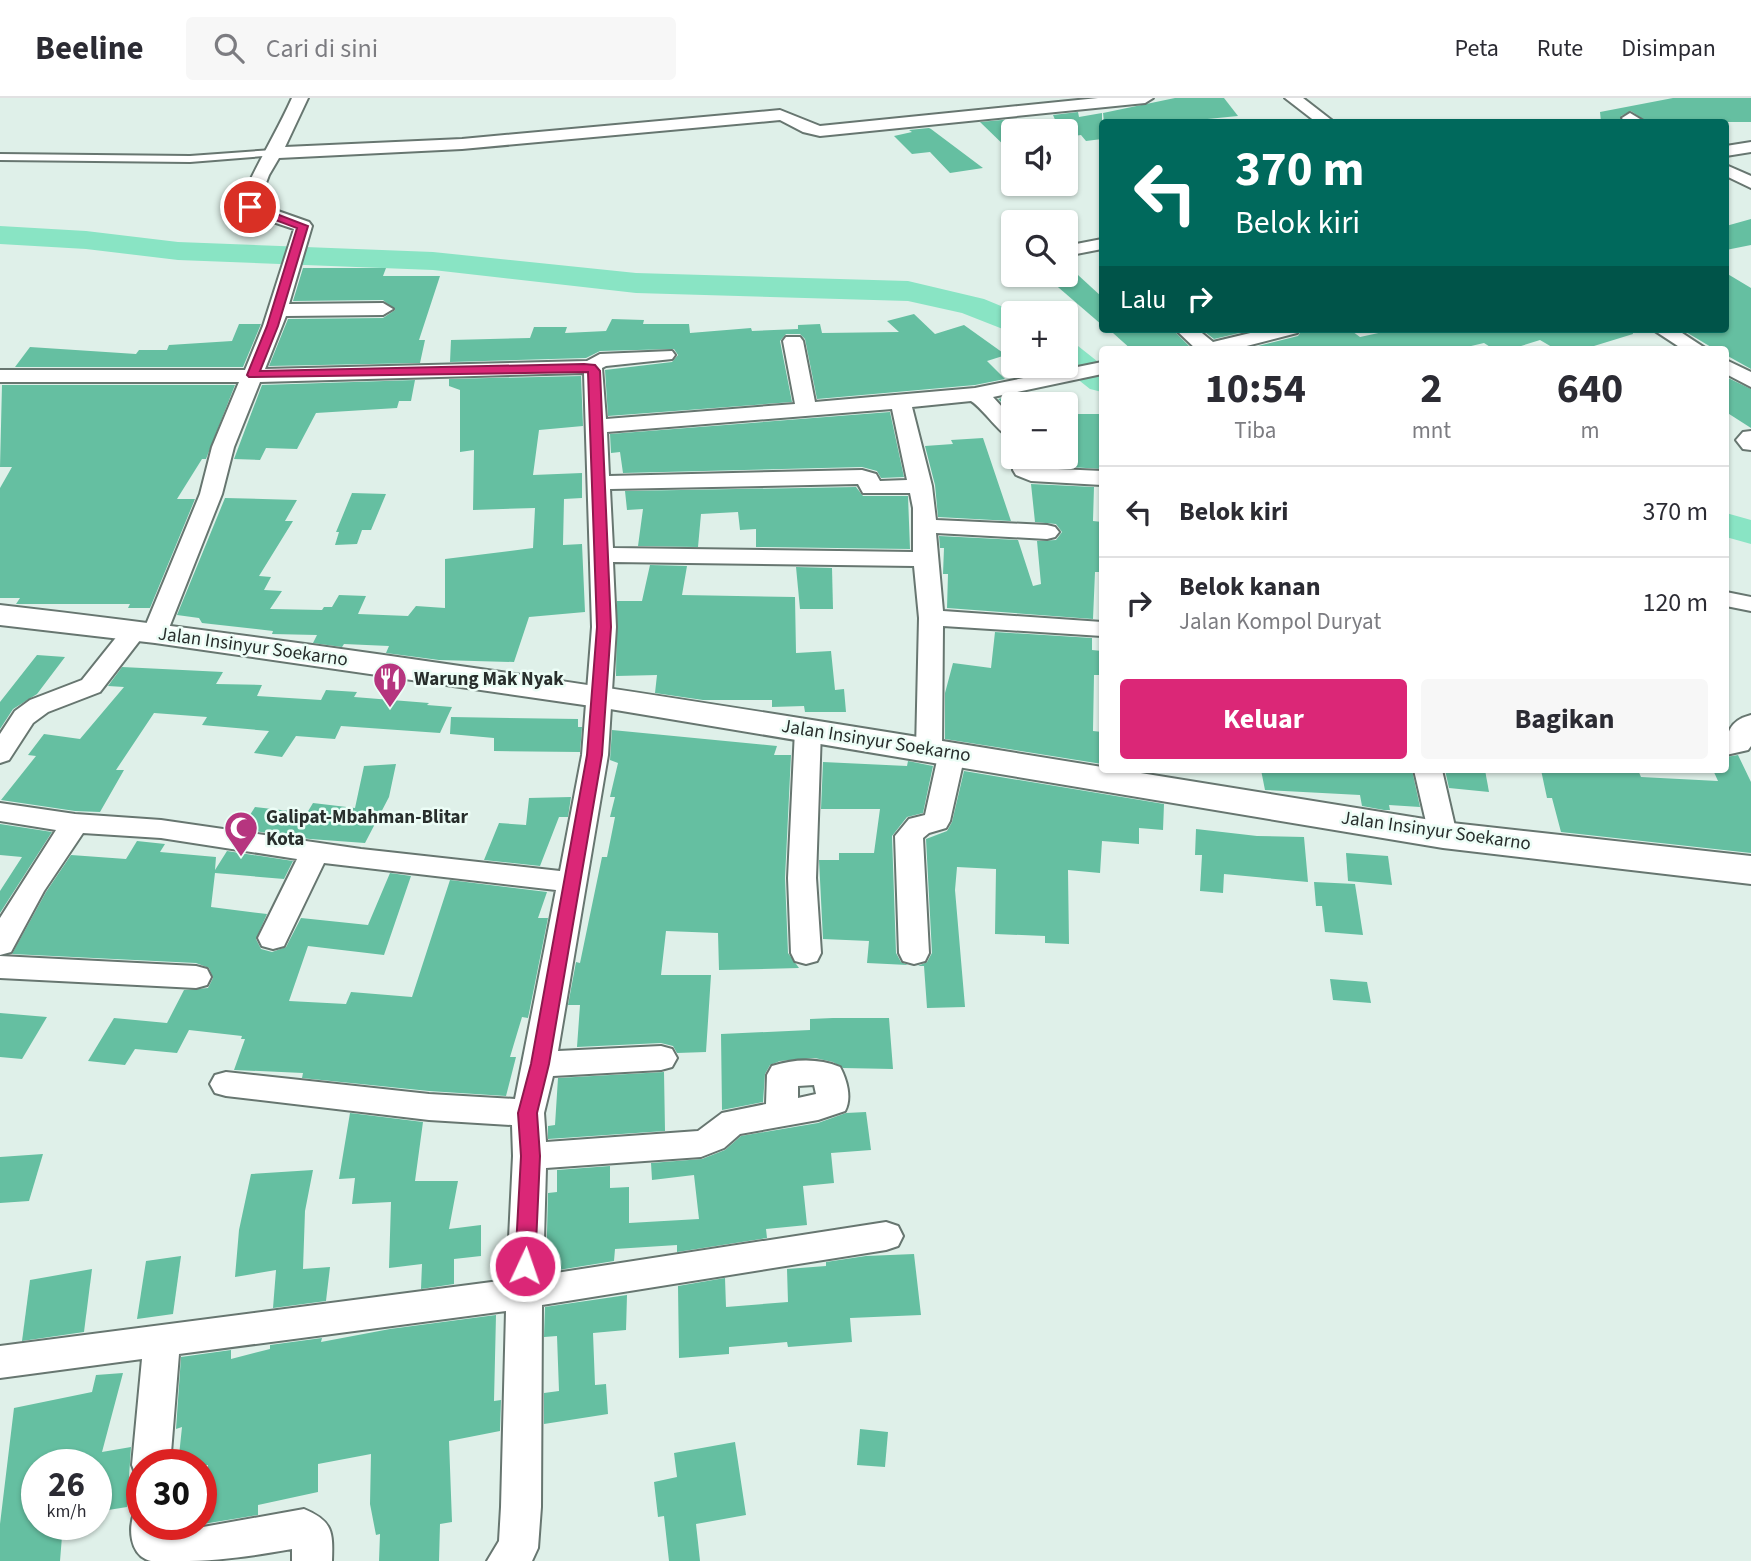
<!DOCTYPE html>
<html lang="id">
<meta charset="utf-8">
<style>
:root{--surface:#fff;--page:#f7f7f7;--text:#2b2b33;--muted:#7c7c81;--line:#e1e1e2;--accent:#db2777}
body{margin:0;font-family:"Source Sans 3",sans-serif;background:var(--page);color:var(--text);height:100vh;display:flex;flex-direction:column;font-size:26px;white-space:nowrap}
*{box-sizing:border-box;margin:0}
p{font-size:23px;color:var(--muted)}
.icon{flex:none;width:38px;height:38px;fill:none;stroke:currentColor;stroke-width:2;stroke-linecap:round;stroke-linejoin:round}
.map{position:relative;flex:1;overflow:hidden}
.side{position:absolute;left:1099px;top:248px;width:630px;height:427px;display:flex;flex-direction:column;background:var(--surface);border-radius:7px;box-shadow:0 2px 5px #0004}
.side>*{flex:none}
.hud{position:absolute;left:1099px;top:21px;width:630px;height:214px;border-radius:7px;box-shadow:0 2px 5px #0004;background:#00695c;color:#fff;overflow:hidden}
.tools{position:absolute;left:1001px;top:21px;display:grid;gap:14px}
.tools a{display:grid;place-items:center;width:77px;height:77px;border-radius:7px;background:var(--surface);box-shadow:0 2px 5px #0004;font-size:35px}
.speed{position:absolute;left:21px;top:1351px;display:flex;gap:14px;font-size:35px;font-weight:700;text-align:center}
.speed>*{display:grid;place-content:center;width:91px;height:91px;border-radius:50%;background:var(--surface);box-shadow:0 2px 5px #0004;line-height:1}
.speed small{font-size:18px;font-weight:400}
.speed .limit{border:10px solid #d22;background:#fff;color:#111}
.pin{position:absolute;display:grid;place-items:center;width:60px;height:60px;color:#fff;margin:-30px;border:4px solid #fff;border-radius:50%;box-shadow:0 2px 7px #0007}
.me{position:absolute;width:77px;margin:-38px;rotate:3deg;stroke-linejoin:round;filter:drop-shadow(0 0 5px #0008)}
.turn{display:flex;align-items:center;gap:24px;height:147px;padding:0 21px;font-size:32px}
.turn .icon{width:91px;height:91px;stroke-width:2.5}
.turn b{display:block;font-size:49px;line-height:60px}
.then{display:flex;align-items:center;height:66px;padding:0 21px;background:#0003;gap:14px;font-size:26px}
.eta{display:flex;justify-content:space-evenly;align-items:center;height:119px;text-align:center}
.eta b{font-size:42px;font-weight:700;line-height:49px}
.button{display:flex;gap:14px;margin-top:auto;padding:14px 21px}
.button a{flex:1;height:80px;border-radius:7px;background:var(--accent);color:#fff;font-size:28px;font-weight:700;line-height:80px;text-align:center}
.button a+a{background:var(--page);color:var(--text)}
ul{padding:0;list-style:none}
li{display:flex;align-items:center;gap:21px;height:91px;padding:0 21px;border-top:2px solid var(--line)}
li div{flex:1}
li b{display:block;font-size:26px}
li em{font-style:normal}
header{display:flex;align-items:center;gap:42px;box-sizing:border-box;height:98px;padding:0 35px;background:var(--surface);border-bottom:2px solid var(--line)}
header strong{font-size:33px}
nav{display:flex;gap:38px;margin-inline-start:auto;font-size:24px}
.search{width:490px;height:63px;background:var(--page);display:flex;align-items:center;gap:18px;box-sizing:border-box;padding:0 24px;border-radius:7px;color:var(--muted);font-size:26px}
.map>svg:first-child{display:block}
</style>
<header>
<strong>Beeline</strong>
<div class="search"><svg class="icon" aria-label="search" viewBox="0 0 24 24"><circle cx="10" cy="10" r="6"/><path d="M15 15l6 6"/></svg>Cari di sini</div>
<nav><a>Peta</a><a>Rute</a><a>Disimpan</a></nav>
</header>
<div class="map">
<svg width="1751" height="1463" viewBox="0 0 1751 1463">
<rect width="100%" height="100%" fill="#dff0e9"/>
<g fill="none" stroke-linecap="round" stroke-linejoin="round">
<g fill="#89e4c4" fill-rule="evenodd">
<path d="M0,128L86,133L178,144L433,154L636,175L908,183L984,201L1018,215H1013V235L962,215L908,203L636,195L433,172L178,162L86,151L0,146Z"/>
<path d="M1066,245L1078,248L1102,267V294L1090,291L1061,268H1066Z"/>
<path d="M1726,415L1751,422V446L1726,439Z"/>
</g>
</g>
<g fill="#65bfa1">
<path d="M1175,0H1224L1238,18L1177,24H1104L1103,15Z"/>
<path d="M1673,0H1751V24H1647L1631,13L1621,18L1622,24H1601L1600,14Z"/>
<path d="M1078,14L1079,19L1102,15V41L1086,43L1081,37L1066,39V33H1060L1053,17Z"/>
<path d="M1013,21V56L980,24Z"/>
<path d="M929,30L931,31L983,70L950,75L930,54L912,56L894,38L912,34L909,32Z"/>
<path d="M1751,121V147L1726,152V128Z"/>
<path d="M303,170H386L383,178H440L419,242H425L420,265L269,268L288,221L383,220L395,212L383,202L293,203Z"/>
<path d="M1726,175L1751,190V271L1726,257V252H1716L1681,231H1726Z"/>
<path d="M1044,177H1078L1102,199V227Z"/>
<path d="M914,216L935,236L964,227L1006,257L987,263L1005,281L975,287L817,301L805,241L800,236H786L780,243L792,304L608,318L605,272L672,264L678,257L674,251L600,253L586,260L450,264L451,242L530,240L534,229H567L565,235L606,233L612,221L644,222L643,226H689L690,235L751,230L752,233L798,231V227L820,226L822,235L899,234L887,223Z"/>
<path d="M239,226H261L243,269H15L30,249L136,256L139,252H167L169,247L232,243Z"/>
<path d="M1136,231H1172L1193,252H1132L1113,235Z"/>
<path d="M1201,231H1256L1214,241Z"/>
<path d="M1303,231H1349L1360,239L1397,231H1632L1633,236L1581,252H1557L1540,242L1508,252H1495L1484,245L1454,252H1242L1298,238Z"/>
<path d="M581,278L583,328L539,332L533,377L582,375V400L564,401L563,447L582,446L585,514L529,519L514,564L439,562L386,555L389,548L344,546L342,549L313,545L317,537L272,536L273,533L202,525L199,520L177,517L225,400L297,402L285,423H293L259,478L271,479L264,492L282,493L270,511L322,512L324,509H332L339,497L366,498L358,516L408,518L416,508L445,510V461L533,450L535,410L473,412L474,352L460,354V292L449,288V281Z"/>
<path d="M1726,279L1751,291V330L1726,314Z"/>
<path d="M415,282L411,303H399L397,310L316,315L297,351L266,350L260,362L234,361L262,287Z"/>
<path d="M2,287H235L206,361H202L177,401H195L150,510H128L130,506H16L20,500H0V390L12,369H0Z"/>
<path d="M1018,296L1026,306H1013V315L998,301Z"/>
<path d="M890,314L904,379L881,380L877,373L862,369L623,375L620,354L611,355L610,336Z"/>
<path d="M1066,316H1102V371L1038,367L1036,359H1066Z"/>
<path d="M983,340L1011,423L938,419L935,387L925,348L953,346L951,342Z"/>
<path d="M1031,386L1094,389L1093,423L1102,424V474H1095L1093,521L947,510L948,476H943L944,450H940L939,438L1018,442L1033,488L1041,486L1037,443L1056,442L1062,434L1056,426L1035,424Z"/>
<path d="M856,389L863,398H908L910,451L756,449V431L740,432L738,414L701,416L698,449L638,448L643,411L627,412L625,393Z"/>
<path d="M352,395L386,396L371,432H362L357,446L335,447L339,434H336Z"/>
<path d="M650,467L687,468L682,497L795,499L796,555L831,553L835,592L844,591L846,614H805L804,608L772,609V602H703L655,595L657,577L616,578L617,503H642Z"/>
<path d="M796,469L832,470L833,511H800Z"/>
<path d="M995,534L1092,540V552L1102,553V577H1094L1093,633L1102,634V666L945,641V595L953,565L991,570Z"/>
<path d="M37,557L65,559L37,596L13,611L0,631V604Z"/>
<path d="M122,569L223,574L216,586L262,587L257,598L321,602L326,592L357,594L354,599L429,605L427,607L452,609L440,635L341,628L335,641L296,638L282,659L254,655L269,633L202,627L207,619L154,615L116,672H124L100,714L75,713L1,702L36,658L28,657L44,636L80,641L124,589L108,588Z"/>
<path d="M451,619L578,621V629H582L580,654L494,653V640L450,636Z"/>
<path d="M612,632L777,648L774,657H791L785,780L788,855L799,870L719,872L718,835L666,833L661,877H711L706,954L677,955L673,948L661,945L577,949L580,907H568L576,864L580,865L602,759H607L615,719H610L615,699H610L618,665L610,662Z"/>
<path d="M1738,657L1751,684V755L1561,734L1552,700H1547L1541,672H1638L1641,679L1718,683L1713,672H1726V659Z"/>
<path d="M908,663L933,668L923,715L907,719L892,738L896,855L901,864L908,867L867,865L869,843L823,841L819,762H839V755H874L880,711H821L823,664L907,668Z"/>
<path d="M396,666L389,699L365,745L310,741L241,731L255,709L307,715L313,705L355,710L364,668Z"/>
<path d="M1261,672H1412L1420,709L1389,707L1390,712H1384L1362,708L1360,697L1265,692Z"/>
<path d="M1445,672H1485L1489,694L1449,690Z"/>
<path d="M964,673L1164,706L1163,732L1139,730V746L1102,743L1100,775L1068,772L1069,846L1045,845V838L995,836L996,771L957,769L955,792L965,909L927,910L924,868H918L927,864L932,855L926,741L947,733L952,724Z"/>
<path d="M571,699L568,719H559L540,768L484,762L499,725L526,727L529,700Z"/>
<path d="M0,726L52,734L0,815V793L22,759L0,757Z"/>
<path d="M1196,731L1257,738L1304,739L1308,784L1224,776L1223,795L1200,793L1202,757H1195Z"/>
<path d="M137,743L165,746L160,754L216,759L215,772L227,753L293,763L284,781L215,775L211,809L267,816L256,841L261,851L272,854L286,849L301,820L368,827L390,775L411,778L384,857L308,848L289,903L346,906L351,894L412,899L450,782L547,794L538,820H548L528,920L522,919L510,959H516L506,998L429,993L302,980L303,975L234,972L245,941H241L242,938L189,932L177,955L135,951L125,967L88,963L114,920L167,925L184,892L208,890L213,880L209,870L196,865L12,856L46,794L71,757L126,761Z"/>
<path d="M1346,755L1388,758L1392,787L1348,783Z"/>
<path d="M1314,784L1355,786L1363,837L1325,834L1322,808H1316Z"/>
<path d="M1330,881L1367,884L1371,905L1333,902Z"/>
<path d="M0,915L47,919L22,961L0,959Z"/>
<path d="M833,920H889L893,971L843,970L833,964L815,960L780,963L770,967L765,976L763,1004L722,1012L721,936L810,932V921Z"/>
<path d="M664,974L665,1033L548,1041V1028L555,1027L558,980Z"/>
<path d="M866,1014L871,1052L831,1055L834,1085L803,1088L807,1127L766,1131L767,1140L677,1154V1147L615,1151L614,1163L546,1174L548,1095L557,1094V1072L610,1068V1090L629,1089V1125L699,1121L694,1077L652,1082L651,1065L702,1061L725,1052L741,1038L818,1025L846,1015Z"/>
<path d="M350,1015L423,1024L415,1083H458L449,1131L481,1127V1158L454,1161V1186L421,1191L422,1166L389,1170L391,1104L352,1106L355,1080L339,1081Z"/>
<path d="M43,1056L29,1103L0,1105V1059Z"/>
<path d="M313,1072L305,1113L303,1171L330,1169L326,1203L273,1210L276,1172L235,1179L239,1132L251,1076Z"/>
<path d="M914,1156L921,1217L850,1220L852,1244L788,1249L787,1244L729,1249V1256L679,1260L678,1188L725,1180L726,1209L788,1204L787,1171L826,1168V1164L866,1158Z"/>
<path d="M181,1158L173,1216L137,1221L146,1163Z"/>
<path d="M92,1171L84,1234L22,1243L30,1182Z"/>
<path d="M627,1197L626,1232L593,1235L595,1287L606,1286L608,1316L544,1326V1295L559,1293L557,1238L544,1239L545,1209Z"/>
<path d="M496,1217L494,1303L501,1302L500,1333L449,1343L452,1424L440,1426L439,1463H379L380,1436L376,1437L370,1406L371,1356L318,1366V1394L258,1407V1417L203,1426L208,1367H178L182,1329L176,1331L181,1259L231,1252V1261L270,1251V1247L322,1240L321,1244L390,1231Z"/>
<path d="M123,1275L102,1354L131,1349L127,1409L96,1414V1367H37V1426H63L60,1463H0V1426L14,1310L92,1294L96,1277Z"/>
<path d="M860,1331L888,1334L885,1369L857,1367Z"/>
<path d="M735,1344L746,1417L696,1426L700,1463H669L664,1418L658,1419L654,1384L677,1379L674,1355Z"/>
</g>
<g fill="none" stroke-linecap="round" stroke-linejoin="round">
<g stroke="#677670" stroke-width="4">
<path id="lane" d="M273,52L276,53V57L190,64L0,62V56L190,58Z"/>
</g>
<g stroke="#677670" stroke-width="4">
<g id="street">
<path d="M292,0H308L285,49L462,41L780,12L820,28L1098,0H1153L1145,5L820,38L803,34L780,22L462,51L279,60L269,77L258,106L309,124L312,128L289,206L383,205L393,211L383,217L286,218L265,271L587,263L600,256L672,253L675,257L672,261L606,268L602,270L606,321L795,306L783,243L786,239H800L803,243L815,304L975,290L1102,264V276L993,299L1013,321V340C999,337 985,312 971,303L912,309L932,388L936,422L1047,427L1055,429L1059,434L1055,439L1047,441L936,435L943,513L1102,524V538L943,528L942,650L952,647L961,650L965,656L950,723L946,730L929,735L923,740L929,855L925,863L914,866L903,863L899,855L895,738L909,721L925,717L938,658L929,660L920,658L916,652L919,520L914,468L613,464L616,529L608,657L558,953L661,948L672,951L677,960L672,969L661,972L553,978L544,1015L546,1044L698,1033L722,1015L766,1006L767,977L772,968C794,961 818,960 840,969C847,982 852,1000 845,1013L818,1022L740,1036L724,1050L701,1059L546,1070L543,1177L886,1124L898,1128L903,1138L898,1148L886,1152L542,1207L541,1409L538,1450L532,1463H487L499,1443L501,1409L506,1213L179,1256L170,1367H142V1381L137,1380L132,1367L142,1261L0,1280V1248L507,1182L513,1058L512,1027L429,1022L226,998L215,995L210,986L215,977L226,974L429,996L515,1001L556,792L324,765L284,848L273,851L262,848L258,840L297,761L161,740L83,735L44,793L11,854L0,857V820L56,732L0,723V705L75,716L161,722L361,751L560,773L582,657L592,529L584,275L260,284L234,349L222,396L167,535L164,540L155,542L144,537L100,594L48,614L33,625L9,662L0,665V636L15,613L30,602L82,582L126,527L135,525L145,529L200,396L212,349L239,284H0V272H245L263,228L294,131L249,116L240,105C255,68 276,36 292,0ZM892,311L907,382L880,383L876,376L862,372L609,378L607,334ZM858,386L863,395H910L913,410V454L613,450L610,391ZM814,987L816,996L798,1000V988Z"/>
<path d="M1285,0H1303L1334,24H1316Z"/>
<path d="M1630,15L1645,24L1624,23L1622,20Z"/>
<path d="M1751,44V54L1726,58V48Z"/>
<path d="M1726,67L1751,78V90L1726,78Z"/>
<path d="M1102,141V151L1066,158V148Z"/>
<path d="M1175,231H1197L1213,244L1267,231H1300L1297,235L1231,252H1197Z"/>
<path d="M1652,231H1676L1708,252H1684Z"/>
<path d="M1726,262L1751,274V289L1726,276Z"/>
<path d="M1751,333V352L1743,351L1736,342L1743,334Z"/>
<path d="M1013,356V359H1033L1036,370L1102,373V387L1031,383L1016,377L1013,372Z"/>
<path d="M1726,494L1751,499V513L1726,508Z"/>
<path d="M1751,617V648L1748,652L1726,657C1726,636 1728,623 1751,617Z"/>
<path d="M808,624L817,626L821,632L816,780L821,855L817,863L806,866L795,863L791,855L788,780L795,632L799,626Z"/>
<path d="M1414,672H1442L1457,737L1453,744L1443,746L1433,744L1429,737Z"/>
<path d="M0,858L196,868L207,871L211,879L207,887L196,890L0,880Z"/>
<path d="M142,1410V1426H169L175,1434L304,1411C333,1423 333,1434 332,1463H292V1451C252,1458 220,1463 178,1463C170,1463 159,1463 151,1463C129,1458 128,1429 135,1413Z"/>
</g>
</g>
<g stroke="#677670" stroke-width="4">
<path id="secondary" d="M0,507C369,550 736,609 1102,669V672H1122L1443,724L1751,758V786L1443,750L598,609L155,545L0,527Z"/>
</g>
<use href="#lane" fill="#fff" fill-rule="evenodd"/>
<use href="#street" fill="#fff" fill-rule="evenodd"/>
<use href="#secondary" fill="#fff" fill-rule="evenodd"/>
</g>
<path fill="#db2777" stroke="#8e194d" stroke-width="2" d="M246,107H253L308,128L278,228L260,273L584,266L595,267L600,273L611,529L602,657L549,966L537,1015L540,1058L535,1168L532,1174L525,1176L518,1174L515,1168L521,1058L518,1015L531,966L587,657L597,529L588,274L249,279L247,277L267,228L297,130L246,111Z"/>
<defs>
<g id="restaurant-pin" transform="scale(1.75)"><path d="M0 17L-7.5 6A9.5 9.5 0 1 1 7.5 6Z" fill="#b6357f" stroke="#ecfdf6"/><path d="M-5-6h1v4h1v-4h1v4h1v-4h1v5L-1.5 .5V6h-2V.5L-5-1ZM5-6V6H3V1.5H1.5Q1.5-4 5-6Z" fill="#fff"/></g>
<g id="mosque-pin" transform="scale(1.75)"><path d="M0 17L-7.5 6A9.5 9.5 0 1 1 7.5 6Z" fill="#b6357f" stroke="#ecfdf6"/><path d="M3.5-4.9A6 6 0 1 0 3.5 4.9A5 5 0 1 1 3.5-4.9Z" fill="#fff"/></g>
</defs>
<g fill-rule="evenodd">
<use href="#restaurant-pin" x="390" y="581"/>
<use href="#mosque-pin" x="241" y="730"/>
</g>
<g text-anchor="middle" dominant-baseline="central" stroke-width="5" stroke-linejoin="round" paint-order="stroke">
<g font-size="19" fill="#282e2c" stroke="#ecfdf6">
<text transform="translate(253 549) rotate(8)">Jalan Insinyur Soekarno</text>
<text transform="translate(876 643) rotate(9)">Jalan Insinyur Soekarno</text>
<text transform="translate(1436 733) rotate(8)">Jalan Insinyur Soekarno</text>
</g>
<g font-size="19" font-weight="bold" fill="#282e2c" stroke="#ecfdf6" text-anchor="start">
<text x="414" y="581">Warung Mak Nyak</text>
<text x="266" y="719">Galipat-Mbahman-Blitar<tspan x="266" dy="22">Kota</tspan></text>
</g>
</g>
</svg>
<div class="tools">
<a><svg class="icon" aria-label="sound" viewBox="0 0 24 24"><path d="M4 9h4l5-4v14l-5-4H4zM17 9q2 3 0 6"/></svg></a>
<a><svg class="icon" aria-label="search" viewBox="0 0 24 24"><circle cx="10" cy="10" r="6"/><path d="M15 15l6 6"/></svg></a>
<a>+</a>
<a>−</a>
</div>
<div class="speed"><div>26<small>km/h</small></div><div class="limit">30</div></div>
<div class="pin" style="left:250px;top:109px;background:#d93025"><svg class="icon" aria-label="arrive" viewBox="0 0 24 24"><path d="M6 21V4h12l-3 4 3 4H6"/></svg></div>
<svg class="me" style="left:525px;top:1168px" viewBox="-20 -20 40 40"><circle r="17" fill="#db2777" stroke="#fff" stroke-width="3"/><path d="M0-11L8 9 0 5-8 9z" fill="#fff"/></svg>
<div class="hud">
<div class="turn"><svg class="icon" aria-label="left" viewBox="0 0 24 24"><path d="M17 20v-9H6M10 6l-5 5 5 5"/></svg><div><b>370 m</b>Belok kiri</div></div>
<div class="then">Lalu<svg class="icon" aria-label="right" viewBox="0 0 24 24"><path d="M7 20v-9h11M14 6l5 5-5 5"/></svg></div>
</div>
<section class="side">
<div class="eta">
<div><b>10:54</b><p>Tiba</p></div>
<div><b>2</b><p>mnt</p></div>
<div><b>640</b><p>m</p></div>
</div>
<ul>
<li><svg class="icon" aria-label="left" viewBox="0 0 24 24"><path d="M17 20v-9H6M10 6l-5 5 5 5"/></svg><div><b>Belok kiri</b></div><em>370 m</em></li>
<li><svg class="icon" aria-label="right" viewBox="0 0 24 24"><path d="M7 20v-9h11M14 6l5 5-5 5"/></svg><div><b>Belok kanan</b><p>Jalan Kompol Duryat</p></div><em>120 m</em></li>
</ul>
<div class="button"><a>Keluar</a><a>Bagikan</a></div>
</section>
</div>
